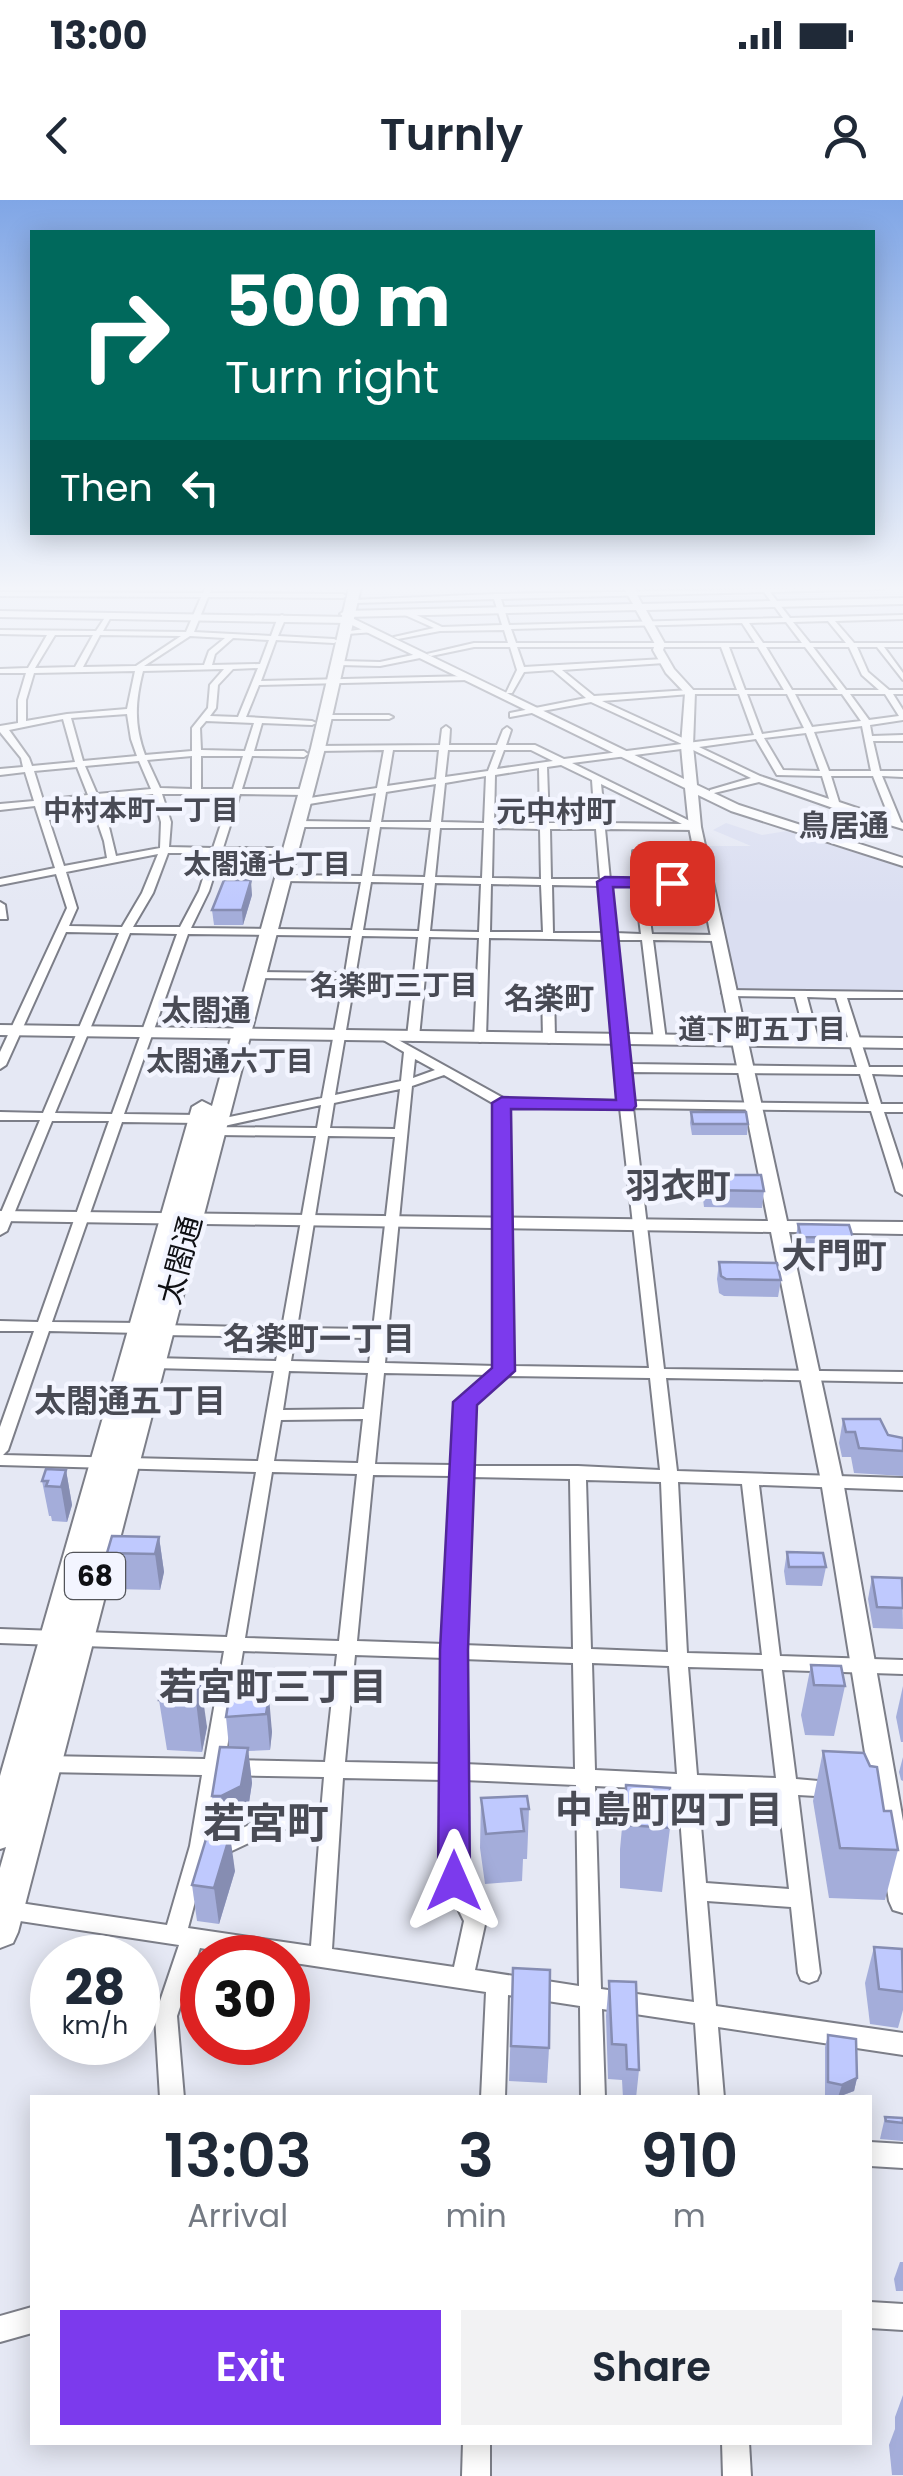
<!DOCTYPE html>
<meta charset="utf-8">
<style>
:root{--surface:#fff;--page:#f2f2f3;--text:#1f2937;--muted:#747a83;--accent:#7c3aed}
body{margin:0;font-family:Poppins,"Noto Sans JP",sans-serif;background:var(--page);color:var(--text);height:100vh;display:flex;flex-direction:column;font-size:38px;white-space:nowrap}
*{box-sizing:border-box;margin:0}
p{font-size:32px;color:var(--muted)}
.icon{flex:none;width:55px;height:55px;fill:none;stroke:currentColor;stroke-width:2;stroke-linecap:round;stroke-linejoin:round}
.map{position:relative;flex:1;overflow:hidden}
.side{position:absolute;left:30px;top:1895px;width:842px;height:350px;display:flex;flex-direction:column;background:var(--surface);border-radius:0px;box-shadow:0 5px 25px #0003}
.side>*{flex:none}
.guide{position:absolute;left:30px;top:30px;width:845px;height:305px;border-radius:0px;box-shadow:0 5px 25px #0003;background:#00695c;color:#fff;overflow:hidden}
.speed{position:absolute;left:30px;top:1735px;display:flex;gap:20px;font-size:50px;font-weight:700;text-align:center}
.speed>*{display:grid;place-content:center;width:130px;height:130px;border-radius:50%;background:var(--surface);box-shadow:0 5px 25px #0003;line-height:1}
.speed small{font-size:25px;font-weight:400}
.speed .limit{border:15px solid #d22;background:#fff;color:#111}
.pin{position:absolute;display:grid;place-items:center;width:85px;height:85px;color:#fff;margin:-42px;border-radius:20px;box-shadow:0 5px 15px #0006}
.me{position:absolute;width:110px;margin:-55px;rotate:0deg;stroke-linejoin:round;filter:drop-shadow(0 0 8px #0008)}
.turn{display:flex;align-items:center;gap:35px;height:210px;padding:0 30px;font-size:45px}
.turn .icon{width:130px;height:130px;stroke-width:2.5}
.turn b{display:block;font-size:70px;line-height:85px}
.then{display:flex;align-items:center;height:95px;padding:0 30px;background:#0003;gap:20px;font-size:38px}
.eta{display:flex;justify-content:space-evenly;align-items:center;height:170px;text-align:center}
.eta b{font-size:60px;font-weight:600;line-height:70px}
.cta{display:flex;gap:20px;margin-top:auto;padding:20px 30px}
.cta a{flex:1;height:115px;border-radius:0px;background:var(--accent);color:#fff;font-size:40px;font-weight:600;line-height:115px;text-align:center}
.cta a+a{background:var(--page);color:var(--text)}
.status{display:flex;justify-content:space-between;align-items:center;height:70px;padding:0 50px;background:var(--surface);direction:ltr}
.status svg{height:28px;fill:currentColor}
header{display:flex;justify-content:space-between;align-items:center;height:130px;padding:0 30px;background:var(--surface);font-size:45px;font-weight:600}
.map>svg:first-child{display:block}
</style>
<div class="status"><b>13:00</b><svg viewBox="0 0 49 12"><path d="M0 12V9h3v3zM5 12V6h3v6zM10 12V3h3v9zM15 12V0h3v12zM26 1h20v11H26zM47 4h2v5h-2z"/></svg></div>
<header><svg class="icon" aria-label="back" viewBox="0 0 24 24"><path d="M15 5l-7 7 7 7"/></svg>Turnly<svg class="icon" aria-label="person" viewBox="0 0 24 24"><circle cx="12" cy="8" r="4"/><path d="M4 21q1-7 8-7t8 7"/></svg></header>
<div class="map">
<svg width="903" height="2276" viewBox="0 0 903 2276">
<rect width="100%" height="100%" fill="#e5e8f4"/>
<path fill="#dadef1" d="M726,623L762,635L787,631L903,668V792L738,790L707,646H751L713,630Z"/>
<g fill="none" stroke-linecap="round" stroke-linejoin="round">
<g stroke="#7c7e88" stroke-width="4">
<g id="minor">
<path d="M206,387H212L210,393L343,394L346,396L343,398L208,397L194,432L271,436L278,417L282,415L286,417L278,436L334,439L338,441L334,443L276,440L261,481L469,476L473,478L469,480L259,485L246,517L312,521L316,523L312,525L262,523L254,551H304L308,554L304,557L252,556L242,589H306L311,592L306,595L240,594L223,648H275L280,651L275,654L221,653L209,691L191,728L352,730L361,682L283,681L278,678L283,675L362,676L370,627H298L293,624L298,621L371,622L376,593L303,605L298,602L303,599L377,588L384,550L318,551L314,548L315,546L440,545L442,529L446,526L450,529L449,545H497L503,530L507,527L511,530L506,545H535L564,559L682,544L591,502L510,517V513L586,498L553,470L524,472L512,493H506L517,470L510,447H474L431,456L427,454L474,443H508L504,430L440,431L398,439L394,437L434,428L405,415L408,411L442,427L502,425L494,399L354,403L352,400L496,394L886,387L883,389L770,392L790,418L903,415V419L835,421L854,443H903V447H884L903,473V480L877,447H857L868,472L889,490H903V494H893L903,510V520L870,525L872,536L903,535V541H873L880,571H903V577L882,576L901,622L903,623V629L833,608L759,582L710,594V590L751,578L689,548L572,563L698,625L700,627L695,630L605,629L610,680H634L633,651L703,652L705,654L700,657L641,656L644,680L705,681L710,684L705,687L645,686L652,734L717,735L722,738L717,741L653,740L666,840L660,844L654,840L642,740H616L628,864L857,867L836,798L807,797L819,842L813,846L807,842L795,797L728,796L722,793L728,790L903,792V798H847L869,867H903V875L872,874L881,904H903V912H884L903,970V995L896,991L871,911L633,908L664,1169L903,1172V1182L666,1178L677,1271L903,1278V1290L759,1285L780,1456L903,1460V1474L782,1470L796,1579L841,1583L844,1589L841,1595L834,1597L798,1595L820,1773L817,1780L809,1783L801,1780L798,1773L791,1707L707,1701L716,1806L903,1833V1855L718,1827L724,1898H700L695,1823L602,1809L605,1898H581L580,1806L508,1795L505,1898H481L486,1792L288,1762V1758H260L200,1748L177,1816L184,1898H160L155,1816L179,1745L0,1718V1700L167,1725L190,1646L202,1575L45,1572L38,1570L35,1564L38,1558L45,1556L205,1559L224,1451L0,1443V1429L227,1437L256,1272L0,1265V1227L34,1131H0V1121L38,1122L109,921H52L7,1031L0,1035V1015L40,920H0V912L43,913L119,733L66,732L6,865L0,869V852L67,708L56,674L0,685V679L55,668L35,606L0,610V604L34,601L25,572L0,575V569L23,567L21,558L0,532V526L18,523V500L26,473H0V469L28,468L47,435L0,434V430L96,431L108,413L112,415L103,431L186,432L201,397L0,396V392L203,393ZM764,392L783,418L509,425L501,399ZM828,421L846,443H810L793,422ZM786,422L802,443H763L749,423ZM742,423L755,443H516L511,429ZM55,435H93L75,467L35,468ZM100,435L181,436L136,466L83,467ZM190,436L225,438L209,451L204,465L144,466ZM233,438L269,440L260,464L212,465L215,454ZM517,447H721L737,490H690L594,496L562,470L664,463L668,461L664,459L524,467ZM729,447H758L784,490H745ZM766,447H805L838,490H792ZM813,447H849L862,475L879,490H846ZM258,468L238,517L210,516L216,508L218,485L233,469ZM224,469L210,485L208,508L192,528V551L145,555C134,525 135,502 143,471ZM135,471L127,509L67,514L26,521V500L34,473ZM690,494H739L754,535L687,543V540L602,501ZM747,494H787L804,528L762,534ZM795,494H842L861,521L812,527ZM850,494H885L899,516L869,520ZM127,514L131,539L137,556L83,561L71,518ZM63,519L75,562L32,566L29,558L9,530ZM206,521L254,523L245,551L201,550L200,528ZM862,526L871,571H829L814,532ZM806,533L820,571L783,570L764,538ZM756,539L777,575L822,576L829,599L760,576L699,547ZM393,550H439L436,579L387,586ZM448,550H496L488,571L445,577ZM504,550H531L553,561L497,569ZM192,556V589L160,588L147,560ZM201,556H243L233,589H201ZM139,561L151,589L97,594L85,566ZM561,565L592,580L595,623H549L547,567ZM77,567L88,595L43,600L34,571ZM539,568L540,623H494L495,575ZM486,576L484,623L441,622L445,583ZM831,576H873L890,619L839,602ZM436,584L431,622H381L386,592ZM601,584L682,624L605,623ZM153,594L161,622L160,648L116,656L108,623L99,600ZM162,594H231L213,648L169,647L171,622ZM90,600L104,641L107,658L64,666L44,605ZM380,627L431,628L425,677L372,676ZM440,628H484L482,678L435,677ZM493,628L540,629L541,679L492,678ZM550,629H596L600,679H551ZM168,653H211L199,691L180,727H133L153,693ZM158,654L142,693L122,727L69,726L77,708L66,672ZM371,682L424,683L419,731L363,730ZM435,683L481,684L479,732L430,731ZM491,684L541,685L543,732H490ZM552,685L600,686L604,733H553ZM611,686H635L641,734L615,733ZM130,733L177,734L112,914L55,913ZM188,734L351,736L345,773L256,772L250,775L256,778L344,779L322,898L215,920L209,924L215,928L321,905L317,928L218,927L212,931L218,935L316,936L282,1128L162,1125L155,1130L162,1135L280,1137L276,1161L153,1158L145,1163L153,1168L274,1171L258,1261L3,1255L8,1250L49,1131L141,1133L148,1128L141,1123L52,1122L122,922L199,923L205,919L199,915L124,914ZM362,736L418,737L407,837L413,841L419,837L429,737L479,738L474,838L480,842L486,838L489,738L605,740L619,901L505,899L384,832L380,834V838L404,852L401,881L335,895ZM415,859L435,870L413,878ZM628,872L860,874L869,904L632,901ZM444,875L496,905V1166L385,1163L412,886ZM400,889L395,929L330,928L334,903ZM508,907L620,908L649,1168L512,1166ZM328,936L395,937L373,1129L297,1128ZM295,1137L372,1138L369,1163L291,1161ZM289,1171L368,1173L364,1209L283,1210ZM384,1173L489,1175L457,1203L454,1265L375,1264ZM508,1176L650,1178L660,1270L578,1266H470L473,1205ZM363,1219L358,1263L274,1261L281,1220ZM272,1272L357,1274L339,1441L245,1438ZM373,1275L453,1276L445,1444L357,1441ZM470,1277L570,1279L573,1449L463,1445ZM586,1280L661,1282L668,1452L591,1449ZM678,1282L742,1284L762,1455L687,1453ZM243,1451L337,1454L325,1562L225,1560ZM355,1455L445,1458L444,1564L345,1562ZM463,1459L573,1463L575,1569L464,1564ZM592,1463L669,1466L677,1574L595,1570ZM688,1467L763,1469L776,1578L697,1575ZM222,1575L324,1577L321,1612L276,1613L211,1642ZM343,1578L444,1580V1681L464,1721L454,1767L332,1749ZM464,1580L576,1585L579,1786L475,1770L486,1720L464,1680ZM595,1586L678,1590L694,1802L601,1789ZM698,1591L778,1595L789,1689L706,1683ZM278,1629H320L311,1746L188,1728L207,1656L214,1659L221,1656Z"/>
<path d="M371,428L374,432L347,434L343,432Z"/>
<path d="M422,453L425,457L380,466L340,465L336,463L340,461L380,462Z"/>
<path d="M325,515H389L393,517L389,519H322V515Z"/>
<path d="M0,702L5,705L7,719H0Z"/>
<path d="M548,785L554,788L555,839L549,843L543,839L542,788Z"/>
<path d="M870,1942L903,1944V1968L870,1966Z"/>
<path d="M870,2102L903,2104V2130L870,2128Z"/>
<path d="M32,2107V2133L0,2142V2116Z"/>
<path d="M463,2242H490V2276H462Z"/>
<path d="M722,2242H749L751,2276H723Z"/>
</g>
</g>
<g stroke="#7c7e88" stroke-width="4">
<path id="tertiary" d="M623,387H633L642,404L903,398V404L646,410L665,444L663,450L674,469L695,492L693,546L697,585L739,605L903,658V666L731,611L698,595L701,627L787,1021L903,1022V1034L789,1032L843,1281L903,1621V1713L893,1710L889,1701L821,1281L771,1032L0,1021V1011L768,1021L689,627L685,588L348,423L0,417V411L350,417L684,579L681,546L685,493L666,473L653,450L655,444L636,410L345,417L340,414L345,411L633,404Z"/>
</g>
<g stroke="#7c7e88" stroke-width="4">
<path id="secondary" d="M0,825L903,838V848L0,835Z"/>
</g>
<g stroke="#7c7e88" stroke-width="4">
<path id="primary" d="M349,387H361L325,548L18,1732L13,1743L0,1748V1668L6,1647L0,1649V1576L192,907L202,901L212,906L311,548Z"/>
</g>
<use href="#minor" fill="#fff" fill-rule="evenodd"/>
<use href="#tertiary" fill="#fff" fill-rule="evenodd"/>
<use href="#secondary" fill="#fff" fill-rule="evenodd"/>
<use href="#primary" fill="#fff" fill-rule="evenodd"/>
</g>
<g fill="#a4adda">
<path d="M252,695L243,725H214L212,710Z"/>
<path d="M691,912L748,924L747,935H692L690,923Z"/>
<path d="M703,975L764,991L762,1008L704,1007L702,991Z"/>
<path d="M798,1024L853,1038L851,1049H799L796,1036Z"/>
<path d="M719,1062L781,1080L778,1097L724,1096L719,1093L717,1079Z"/>
<path d="M843,1219L888,1235L903,1238V1276L854,1273L851,1257H842L839,1243Z"/>
<path d="M66,1270L72,1305L67,1322L52,1321L51,1316H49L42,1281Z"/>
<path d="M159,1337L164,1372L160,1390L113,1389L107,1353Z"/>
<path d="M787,1352L826,1367L822,1386L786,1385L784,1371Z"/>
<path d="M872,1377L902,1378L903,1429L873,1428L868,1399Z"/>
<path d="M811,1465L845,1486L834,1536L805,1535L801,1515Z"/>
<path d="M184,1469L185,1475L207,1527L202,1552L167,1550L159,1500L170,1474Z"/>
<path d="M903,1486V1542H901L896,1517Z"/>
<path d="M265,1496L272,1532L270,1550L248,1551L252,1583L246,1622L225,1632H217L212,1596L229,1547L226,1517Z"/>
<path d="M823,1551L884,1611L898,1650L885,1700L829,1698L813,1601Z"/>
<path d="M903,1557V1581L901,1580L899,1572Z"/>
<path d="M626,1585L670,1628L662,1692L620,1688V1649Z"/>
<path d="M481,1598L529,1609L527,1659H523L522,1681L485,1684L480,1648Z"/>
<path d="M235,1671L219,1724L197,1721L192,1685Z"/>
<path d="M874,1747L903,1759V1810L898,1828L870,1824L865,1783Z"/>
<path d="M513,1768L549,1848L547,1883L509,1881Z"/>
<path d="M609,1781L639,1870L636,1898H623L622,1880L608,1879L606,1816Z"/>
<path d="M828,1835L857,1878L854,1891L838,1897L825,1895V1847Z"/>
<path d="M885,1917L903,1918V1941L880,1939Z"/>
<path d="M900,2062H903V2091H896L894,2079Z"/>
<path d="M903,2195V2275H892L889,2245L895,2229V2217Z"/>
</g>
<g fill="#868db2">
<path d="M251,680L252,695L243,725L242,710Z"/>
<path d="M66,1270L72,1305L67,1322L61,1287Z"/>
<path d="M159,1337L164,1372L160,1390L155,1354Z"/>
<path d="M200,1477L207,1527L202,1552L196,1501Z"/>
<path d="M265,1493L267,1511L269,1497L272,1532L270,1550Z"/>
<path d="M248,1548L252,1583L246,1622L225,1632L221,1596Z"/>
<path d="M230,1635L235,1671L219,1724L214,1688Z"/>
<path d="M857,1878L854,1891L838,1897L842,1885Z"/>
</g>
<g fill="#bfc9fe" stroke="#868db2" stroke-width="2.5">
<path d="M224,680H251L242,710H212Z"/>
<path d="M691,912H746L748,924H693Z"/>
<path d="M703,975H761L764,991L706,990Z"/>
<path d="M798,1024L849,1025L853,1038L801,1037Z"/>
<path d="M719,1062L777,1063L781,1080L726,1079L721,1076Z"/>
<path d="M843,1219H880L888,1235L903,1238V1251L859,1248L855,1232H846Z"/>
<path d="M46,1269L66,1270L61,1287L46,1286L48,1281H42Z"/>
<path d="M112,1336L159,1337L155,1354L107,1353Z"/>
<path d="M787,1352L823,1353L826,1367H789Z"/>
<path d="M872,1377L902,1378L903,1408L877,1407Z"/>
<path d="M811,1465L841,1466L845,1486L814,1485Z"/>
<path d="M171,1468L184,1469L183,1474L200,1477L196,1501L159,1500L165,1474H170Z"/>
<path d="M230,1492L265,1493L264,1496L269,1497L266,1514L226,1517Z"/>
<path d="M220,1547L248,1548L241,1586L221,1596H212Z"/>
<path d="M823,1551L864,1553L870,1566L877,1567L884,1611H891L898,1650L840,1648Z"/>
<path d="M626,1585L670,1588V1628L626,1625Z"/>
<path d="M527,1596L529,1609H521L524,1631L486,1634L481,1598Z"/>
<path d="M219,1633L230,1635L214,1688L192,1685L206,1639L217,1640Z"/>
<path d="M874,1747L902,1749L903,1792L879,1789Z"/>
<path d="M513,1768L550,1770L549,1848L511,1846Z"/>
<path d="M609,1781L636,1782L639,1870L627,1869L626,1845L612,1844Z"/>
<path d="M828,1835L856,1839L857,1878L842,1885L828,1882Z"/>
<path d="M885,1917L903,1918V1923L886,1921Z"/>
</g>
<linearGradient id="sky" x2="0" y2="1"><stop stop-color="#80a6e6"/><stop offset="0.55" stop-color="#f3f5fa"/><stop offset="1" stop-color="#f3f5fa" stop-opacity="0"/></linearGradient>
<rect width="903" height="706" fill="url(#sky)"/>
<path fill="#7c3aed" stroke="#51269a" stroke-width="2.5" d="M605,677L672,678L680,683L672,688L613,687L636,906L633,910L511,909L515,1171L477,1205L468,1450L470,1681L465,1690L454,1694L443,1690L438,1681L440,1450L453,1202L492,1168V903L502,897L616,900L597,682Z"/>
<g text-anchor="middle" dominant-baseline="central" stroke-width="9" stroke-linejoin="round" paint-order="stroke">
<g font-size="28" font-weight="bold" fill="#494b55" stroke="#f3f5ff">
<text x="141" y="610">中村本町一丁目</text>
<text x="267" y="664">太閤通七丁目</text>
<text x="394" y="785">名楽町三丁目</text>
<text x="762" y="829">道下町五丁目</text>
<text x="230" y="861">太閤通六丁目</text>
</g>
<rect fill="#f3f5ff" stroke="#53555a" stroke-width="2.5" x="65" y="1353" width="60" height="46" rx="8"/>
<g font-size="28" font-weight="bold" fill="#0f1014">
<text x="95" y="1376">68</text>
</g>
<g font-size="30" font-weight="bold" fill="#494b55" stroke="#f3f5ff">
<text x="556" y="611">元中村町</text>
<text x="844" y="625">鳥居通</text>
<text x="549" y="798">名楽町</text>
<text x="206" y="810">太閤通</text>
</g>
<g font-size="30" fill="#0f1014" stroke="#f3f5ff">
<text transform="translate(180 1060) rotate(-75)">太閤通</text>
</g>
<g font-size="32" font-weight="bold" fill="#494b55" stroke="#f3f5ff">
<text x="319" y="1138">名楽町一丁目</text>
<text x="130" y="1200">太閤通五丁目</text>
</g>
<g font-size="35" font-weight="bold" fill="#494b55" stroke="#f3f5ff">
<text x="678" y="985">羽衣町</text>
<text x="834" y="1055">大門町</text>
</g>
<g font-size="38" font-weight="bold" fill="#494b55" stroke="#f3f5ff">
<text x="273" y="1486">若宮町三丁目</text>
<text x="669" y="1609">中島町四丁目</text>
</g>
<g font-size="42" font-weight="bold" fill="#494b55" stroke="#f3f5ff">
<text x="266" y="1623">若宮町</text>
</g>
</g>
</svg>
<div class="speed"><div>28<small>km/h</small></div><div class="limit">30</div></div>
<div class="pin" style="left:672px;top:683px;background:#d93025"><svg class="icon" aria-label="arrive" viewBox="0 0 24 24"><path d="M6 21V4h12l-3 4 3 4H6"/></svg></div>
<svg class="me" style="left:454px;top:1681px" viewBox="-20 -20 40 40"><path d="M0-17L14 15 0 8-14 15z" fill="#7c3aed" stroke="#fff" stroke-width="4"/></svg>
<div class="guide">
<div class="turn"><svg class="icon" aria-label="right" viewBox="0 0 24 24"><path d="M7 20v-9h11M14 6l5 5-5 5"/></svg><div><b>500 m</b>Turn right</div></div>
<div class="then">Then<svg class="icon" aria-label="left" viewBox="0 0 24 24"><path d="M17 20v-9H6M10 6l-5 5 5 5"/></svg></div>
</div>
<section class="side">
<div class="eta">
<div><b>13:03</b><p>Arrival</p></div>
<div><b>3</b><p>min</p></div>
<div><b>910</b><p>m</p></div>
</div>
<div class="cta"><a>Exit</a><a>Share</a></div>
</section>
</div>
